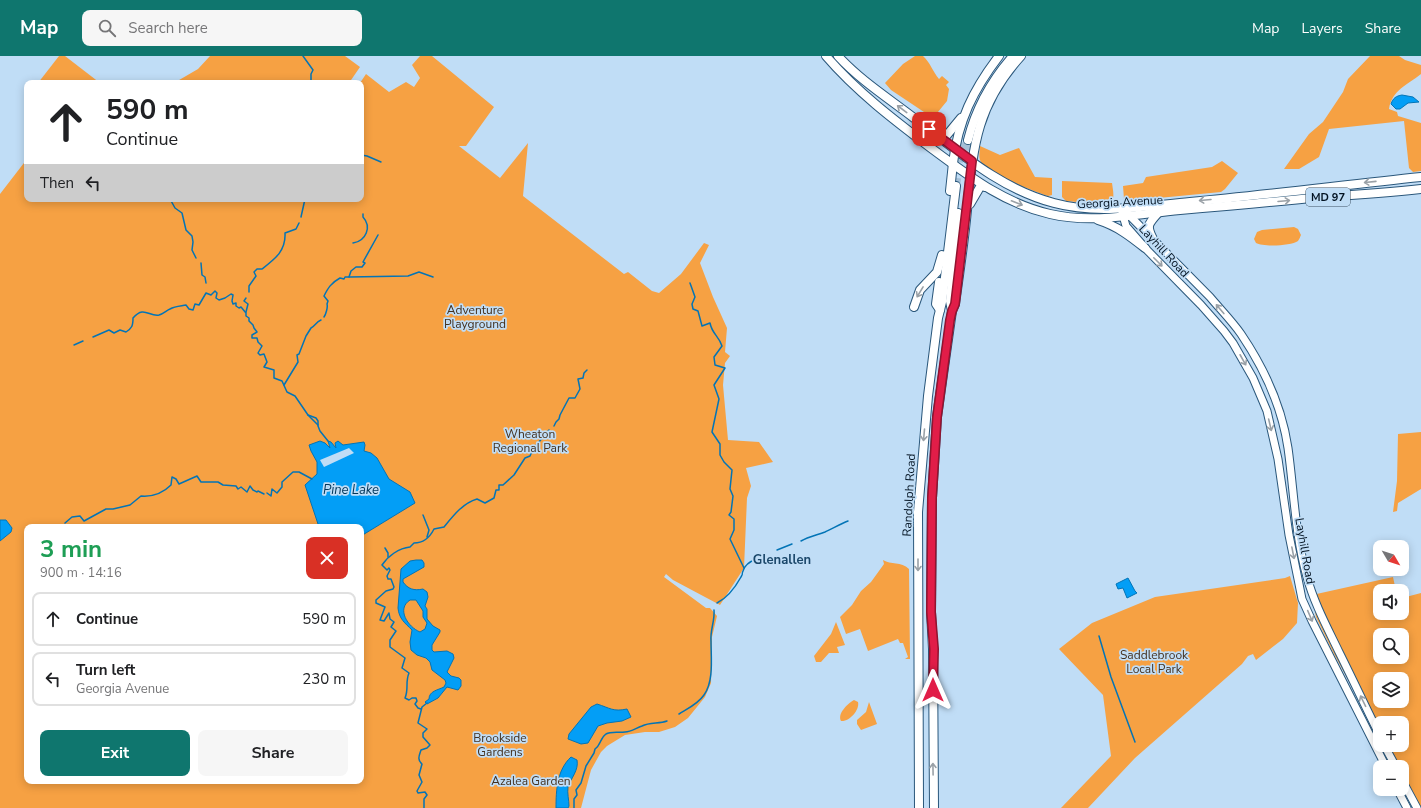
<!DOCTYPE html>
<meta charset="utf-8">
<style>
:root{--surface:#fff;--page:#f6f6f6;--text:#202124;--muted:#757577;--line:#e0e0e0;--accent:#0f766e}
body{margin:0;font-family:"Nunito Sans",sans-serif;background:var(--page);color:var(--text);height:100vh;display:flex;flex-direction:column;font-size:15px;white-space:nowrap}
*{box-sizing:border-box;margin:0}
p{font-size:13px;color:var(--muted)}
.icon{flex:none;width:22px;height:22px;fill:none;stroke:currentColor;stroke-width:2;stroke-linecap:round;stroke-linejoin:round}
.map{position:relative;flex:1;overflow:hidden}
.sheet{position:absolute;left:24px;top:468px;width:340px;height:260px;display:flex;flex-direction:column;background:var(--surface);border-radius:8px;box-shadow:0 2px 10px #0003}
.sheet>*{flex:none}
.hud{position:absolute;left:24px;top:24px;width:340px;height:122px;border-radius:8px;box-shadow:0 2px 10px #0003;background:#fff;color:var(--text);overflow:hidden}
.needle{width:26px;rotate:129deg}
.tools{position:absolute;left:1373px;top:484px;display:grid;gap:8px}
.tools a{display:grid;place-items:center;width:36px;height:36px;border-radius:8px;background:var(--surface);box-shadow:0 2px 10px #0003;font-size:20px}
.pin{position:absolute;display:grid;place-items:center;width:34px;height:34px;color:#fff;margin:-17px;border-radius:8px;box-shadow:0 2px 6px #0006}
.me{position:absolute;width:44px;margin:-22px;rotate:0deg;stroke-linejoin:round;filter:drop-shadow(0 0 3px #0008)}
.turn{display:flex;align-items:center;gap:14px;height:84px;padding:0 16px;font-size:18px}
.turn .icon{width:52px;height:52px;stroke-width:2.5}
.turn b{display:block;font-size:28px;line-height:34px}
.then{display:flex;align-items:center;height:38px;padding:0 16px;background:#0003;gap:8px;font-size:15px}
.round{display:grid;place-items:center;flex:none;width:42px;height:42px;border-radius:8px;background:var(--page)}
.head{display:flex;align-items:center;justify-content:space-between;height:68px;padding:0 16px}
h1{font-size:24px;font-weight:700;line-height:30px;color:#1e9e55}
.action{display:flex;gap:8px;margin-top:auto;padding:8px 16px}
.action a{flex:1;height:46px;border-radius:8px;background:var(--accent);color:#fff;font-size:16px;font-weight:700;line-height:46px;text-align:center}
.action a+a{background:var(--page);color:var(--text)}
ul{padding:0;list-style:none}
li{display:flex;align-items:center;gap:12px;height:54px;margin:0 8px 6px;padding:0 8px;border:2px solid var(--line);border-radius:8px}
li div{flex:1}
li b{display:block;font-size:15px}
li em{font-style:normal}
header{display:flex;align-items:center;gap:24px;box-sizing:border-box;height:56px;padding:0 20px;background:var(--accent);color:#fff}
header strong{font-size:19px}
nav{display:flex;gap:22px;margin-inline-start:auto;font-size:14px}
.search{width:280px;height:36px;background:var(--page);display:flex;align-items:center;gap:10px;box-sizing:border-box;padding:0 14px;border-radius:8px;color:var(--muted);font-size:15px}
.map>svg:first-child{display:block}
</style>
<header>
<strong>Map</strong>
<div class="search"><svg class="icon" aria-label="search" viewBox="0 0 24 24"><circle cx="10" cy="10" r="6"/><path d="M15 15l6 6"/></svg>Search here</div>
<nav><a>Map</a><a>Layers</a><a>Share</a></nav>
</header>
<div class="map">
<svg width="1421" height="752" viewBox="0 0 1421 752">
<rect width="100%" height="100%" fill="#c0ddf6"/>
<g fill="#f6a143" fill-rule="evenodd">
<path d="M59,0H65L100,27H38Z"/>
<path d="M210,0H345L360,11L349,27H174L198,13Z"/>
<path d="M420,0H432L494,51L466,90H459L500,122L528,87L523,140L624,218L628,216L652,235L659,237L681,218L704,187L709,189L700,207L713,241L727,272L725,296L730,300L725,307L723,329L728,384L759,386L773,406L746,412L751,430L747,442L744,512L720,549L673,524L666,518L664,521L706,552H710L717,560L712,581L711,627L705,641L688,662L675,671L659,676H645L625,679L607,690L601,696L591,714L581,752H0V138L27,103V143H361L360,27L366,18L389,36L406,26L414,31L420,22L412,9ZM27,471H361V725H27Z"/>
<path d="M915,0H923C930,6 933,16 939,23L942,20L949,26L946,29L949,33L947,45L933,62L891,34L885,27L903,8Z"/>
<path d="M1370,0H1399L1405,4L1421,9V18C1407,29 1392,34 1389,53L1397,56L1398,60L1421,67V115L1413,116L1409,112L1404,65L1329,73L1319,101L1299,113H1284L1309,78L1323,66L1343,36L1348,23Z"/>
<path d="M980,90L1000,99L1019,92L1035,121L1052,122V139L1048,140C1035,136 987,117 981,106C978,101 980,96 980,90Z"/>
<path d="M1222,105L1238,117L1225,133L1221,136L1127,145L1124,143L1123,130L1143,127L1146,121L1212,111Z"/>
<path d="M1062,125L1112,127C1113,135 1116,145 1108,149L1066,145L1062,141Z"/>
<path d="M1294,171L1298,173L1301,179C1300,181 1300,182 1298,185C1291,190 1263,191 1256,187L1254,183L1257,176L1262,174Z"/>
<path d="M1421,376V433L1398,447L1397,455L1393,456L1397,425L1398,378Z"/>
<path d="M883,504C891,509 901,505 909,513L910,603H905L908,601L903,587H900L898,583L868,595L860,573L846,578L840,561L852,549L861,535L871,526L884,508Z"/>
<path d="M1290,520L1298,547L1297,567L1283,583L1256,604L1253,598L1248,600L1242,608L1135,702L1088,752H1061L1111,700L1103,639L1059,593L1092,567L1155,541L1285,522Z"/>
<path d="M1393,521L1396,535H1380V557H1402V542L1421,537V752H1417L1402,724V711H1395L1383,689H1402V667H1380V683L1334,598L1316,561L1312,539ZM1380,579H1402V601H1380ZM1380,623H1402V645H1380Z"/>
<path d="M836,566L845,589L837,591L839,597H829L821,606H816L814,600L831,578Z"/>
<path d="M854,644L858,646C860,654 849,666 841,665C837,658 847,648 854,644Z"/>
<path d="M869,646L877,668L861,674L857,668V664L866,656Z"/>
</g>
<g fill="#039ef6" stroke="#0374b6" fill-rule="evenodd">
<path d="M1402,39L1413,41L1419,46L1408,47L1400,53H1396L1391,48C1393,42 1396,40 1402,39Z"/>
<path d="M320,385L325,387L330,392L328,385L331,386L336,392L335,387L338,385L343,389L364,386L365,389L364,395L371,397L377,402L389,423L410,436L415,447L361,480V471H319L305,429L317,418V406L311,395L309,389Z"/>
<path d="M0,464H6L12,472L11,476L0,485Z"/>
<path d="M416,504H422L424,507V511L403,523V526C408,533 414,535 423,533L427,536L428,541L425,550L427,553V563L433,570L440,574V576L432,589V594L434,596L447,595L453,598L454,602L447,616L451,620L459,622L461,624V630L458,634L447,631L438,642L427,648L425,646L429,643C429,635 438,634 444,631L446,627L445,624L432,614L430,606L426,602L417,599L411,594L410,586L412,574C405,567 399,563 398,552L401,513L410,505ZM410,544H416L423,555V561L427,567L425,573L420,576C408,571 396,553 410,544Z"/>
<path d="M1128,522L1135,535L1137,537L1127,542L1123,532L1118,533L1116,528Z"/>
<path d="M597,648C610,652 613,656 627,653L631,661L622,665L607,667L598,670L588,687L581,688L568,683L569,678L591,651Z"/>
<path d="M571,701L577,704C579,714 571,722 568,731C567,737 569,744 569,750L568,752H556C556,734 557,714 571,701Z"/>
</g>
<path fill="#c0ddf6" d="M349,392L354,397L324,411L320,404Z"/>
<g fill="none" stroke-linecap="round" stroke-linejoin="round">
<g stroke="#0374b6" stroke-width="1.5">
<path d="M303,0L313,14L311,18V27"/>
<path d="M361,99L367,100L381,106"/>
<path d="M170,143L175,152L182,157L186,174L192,180L193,186L192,194L196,202"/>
<path d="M301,161L305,143"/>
<path d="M353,187C366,185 372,171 363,161V158"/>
<path d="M201,207L202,219L205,221L206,227"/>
<path d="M349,221L408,220L419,216L433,221"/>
<path d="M690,227L695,241L692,248L693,253L698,255L702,270L710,267C712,278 719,280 722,290L714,301L715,309L725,312L714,329L719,343L712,376L720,388V399L724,406L732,414L730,433L733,440L731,456L729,459L734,463V474L730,483L744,512"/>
<path d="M249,236V230L256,220L254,216L257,213H262C275,203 286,195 285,177L296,173L299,167"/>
<path d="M246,256L248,248L244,245L246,242"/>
<path d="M324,261C326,258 328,251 327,248L328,245L324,240C328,232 331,227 340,222L344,223L345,221H349L351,215L356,211H362L365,207L363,206L378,179"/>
<path d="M93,281L109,274L114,277L120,274L126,276C132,272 133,270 133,262C144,249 149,261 159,259C163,258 167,254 170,253C175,250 181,250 186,249L189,253L193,254L195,248L199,249L206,237L211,239L215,235L217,237L216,242L219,244L225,242L231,238L233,239L232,245L233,248L236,247V250L239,252L241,251L246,257V260L249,262V265L253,269L254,272L257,276L252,279V282H257L258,286L262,290L258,297L260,299L264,298L267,306L264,311L274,314V322L282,325L287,336L295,340L308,359L316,362L318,365V370L320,375L328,385"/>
<path d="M74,289L83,285"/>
<path d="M284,329L298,306L297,299L299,298L306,280L311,272C315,270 316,266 321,264"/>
<path d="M308,359L318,369"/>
<path d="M554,370L556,366L559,363L560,359L569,342H575L580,333L578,323L583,322L584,317L587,314"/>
<path d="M267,437L271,440L272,433L277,437L282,431V426L293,416H299L312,423"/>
<path d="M423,459L429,474L427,481"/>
<path d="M65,467L72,461L80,460L84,465L106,453H113L130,449L141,440C153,441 163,437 171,429L172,421L176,423L179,428L197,420L201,426H218L223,429L236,430L238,433L241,431L247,436L250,430L253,434L257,436L258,435L264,438"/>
<path d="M801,485C808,481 817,479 825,476C832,473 840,468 848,465"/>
<path d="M385,492L388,497V501"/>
<path d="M777,494L792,488"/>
<path d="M717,547C727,542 736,530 741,521C744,516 741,520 743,515C745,508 751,505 757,503"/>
<path d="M1099,580L1111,621L1135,686"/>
<path d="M421,653L418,652L415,648L417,645L416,642H412L409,644L405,642C409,633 405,626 409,617L402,612L405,602L390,591V584L396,575L391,571L394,566L390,563L389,557L384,565L380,564L385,551L376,547V544L386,535L393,533L394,531L391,523H388L387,520L390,514L389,512L387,514L382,509C388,500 399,492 410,491L414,487C423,487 430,481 434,473L444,471C453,460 463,447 477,443L485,447L494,442L496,434H499V429H503L514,419L525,402L530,400L533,393L549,374"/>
<path d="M679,658C687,653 698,648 704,639C714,625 711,602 711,585C710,574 715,565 714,554"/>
<path d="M424,752V743L427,739L425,736L418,737L417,735L422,726L419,719L422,708C417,704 419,700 421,694L427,692L430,689L423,681V677L427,673L418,667L422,651L427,647"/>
<path d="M574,752V743L577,739L576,734L581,727L586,710L594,697L595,693C601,689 600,682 606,678C611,675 619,677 625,676C631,676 636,672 642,670C650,666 659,668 667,665"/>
</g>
<g stroke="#a4bfd6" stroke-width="8" stroke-dasharray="8 4" stroke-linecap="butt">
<path d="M964,106L968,84"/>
<path d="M956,130L962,82"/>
</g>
<g stroke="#2a577b" stroke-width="9">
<g id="secondary">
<path d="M1122,156L1126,170L1147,194L1201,249L1224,275L1233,287L1253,322L1267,355L1278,403L1289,479L1298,523L1302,543L1312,565L1386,711"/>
<path d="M1128,158L1210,241C1220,253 1232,265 1241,278C1264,312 1282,351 1288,392C1294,435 1295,479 1307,521C1314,547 1327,571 1339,596C1353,624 1366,652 1380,680"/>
<path d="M1384,689L1396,711"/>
<path d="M1402,724L1417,752"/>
<path d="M1397,733L1407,752"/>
</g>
</g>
<g stroke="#2a577b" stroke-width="10">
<g id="primary">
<path d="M826,0C856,35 894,64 931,92C969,120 1003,147 1050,158C1093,168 1137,158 1180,154C1227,150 1273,146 1320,141C1354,139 1387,137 1421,133"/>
<path d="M838,0C860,24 888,42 914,62C958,95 1000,133 1054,147C1098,159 1146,150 1190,146C1267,139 1344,129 1421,121"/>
<path d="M939,81L947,79L961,62"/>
<path d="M968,84C976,52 991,25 1013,0"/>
<path d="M950,135C951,126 952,117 953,107C958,65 973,34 999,0"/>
<path d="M970,148L980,131L982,130L985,131"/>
<path d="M1098,164C1117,170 1130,180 1145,192"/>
<path d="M1153,183C1146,170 1148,168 1158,157"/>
<path d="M939,226L936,248L940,254"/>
<path d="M914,251L920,234L937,216L942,199"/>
<path d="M952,255L955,248C959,220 963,192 966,164C973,97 973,53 1021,0"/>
<path d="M919,752L918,456L928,340L938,262L942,246L956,130"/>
<path d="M934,752L933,593L931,556L932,442L937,361L952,255L950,245L958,157"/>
</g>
</g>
<use href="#secondary" stroke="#fff" stroke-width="7"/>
<use href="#primary" stroke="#fff" stroke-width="8"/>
</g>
<defs><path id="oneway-shaft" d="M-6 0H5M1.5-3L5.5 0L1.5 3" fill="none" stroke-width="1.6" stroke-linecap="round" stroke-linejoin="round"/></defs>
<g stroke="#9aa1a7">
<use href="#oneway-shaft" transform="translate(902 53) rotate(-143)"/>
<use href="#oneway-shaft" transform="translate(1370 126) rotate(174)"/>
<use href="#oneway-shaft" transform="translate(1205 144) rotate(175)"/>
<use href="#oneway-shaft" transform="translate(1284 145) rotate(-5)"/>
<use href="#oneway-shaft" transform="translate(1017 147) rotate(21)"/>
<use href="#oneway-shaft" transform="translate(1158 206) rotate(45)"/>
<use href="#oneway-shaft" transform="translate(920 236) rotate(121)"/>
<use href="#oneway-shaft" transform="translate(1220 253) rotate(-130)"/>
<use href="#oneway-shaft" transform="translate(1243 304) rotate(61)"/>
<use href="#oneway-shaft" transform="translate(1270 369) rotate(77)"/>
<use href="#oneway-shaft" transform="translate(924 379) rotate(95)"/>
<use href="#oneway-shaft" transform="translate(1293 497) rotate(79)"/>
<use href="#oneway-shaft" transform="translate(918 509) rotate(90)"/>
<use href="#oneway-shaft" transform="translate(1310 560) rotate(67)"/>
<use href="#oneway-shaft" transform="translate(1363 645) rotate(-116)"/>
<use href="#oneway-shaft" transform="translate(933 713) rotate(-91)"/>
</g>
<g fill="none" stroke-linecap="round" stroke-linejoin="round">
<g stroke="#92132f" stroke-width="10">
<path id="route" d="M929,73L972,105L955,248L952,255L950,264L937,361L932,442L931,556L934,593L933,634"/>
</g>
<use href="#route" stroke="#e11d48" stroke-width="7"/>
</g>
<g text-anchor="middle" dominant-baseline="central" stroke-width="3.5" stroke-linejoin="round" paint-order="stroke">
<rect fill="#c0ddf6" stroke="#3c5062" stroke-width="1" x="1306" y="132" width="44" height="18" rx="3"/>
<g font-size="11" font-weight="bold" fill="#031322">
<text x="1328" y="141">MD 97</text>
</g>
<g font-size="12" fill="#031322" stroke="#c0ddf6">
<text transform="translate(1120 146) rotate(-3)">Georgia Avenue</text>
<text transform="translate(1164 195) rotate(47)">Layhill Road</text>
<text transform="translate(909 439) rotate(-87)">Randolph Road</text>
<text transform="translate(1305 495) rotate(80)">Layhill Road</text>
</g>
<g font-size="12" fill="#44311f" stroke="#c0ddf6">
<text x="475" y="254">Adventure<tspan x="475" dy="14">Playground</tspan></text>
<text x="530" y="378">Wheaton<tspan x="530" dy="14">Regional Park</tspan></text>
<text x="1154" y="599">Saddlebrook<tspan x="1154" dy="14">Local Park</tspan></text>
<text x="500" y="682">Brookside<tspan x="500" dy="14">Gardens</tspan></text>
<text x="531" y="725">Azalea Garden</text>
</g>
<g font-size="13" font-style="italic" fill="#023659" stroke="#c0ddf6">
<text x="351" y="434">Pine Lake</text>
</g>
<g font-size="13" font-weight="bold" fill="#1a476a" stroke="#c0ddf6">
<text x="782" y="504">Glenallen</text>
</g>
</g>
</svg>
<div class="tools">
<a><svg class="needle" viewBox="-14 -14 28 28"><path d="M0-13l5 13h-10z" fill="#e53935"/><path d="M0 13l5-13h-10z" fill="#757577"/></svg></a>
<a><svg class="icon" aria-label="sound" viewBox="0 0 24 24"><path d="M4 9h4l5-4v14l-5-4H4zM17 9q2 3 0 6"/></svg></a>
<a><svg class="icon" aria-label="search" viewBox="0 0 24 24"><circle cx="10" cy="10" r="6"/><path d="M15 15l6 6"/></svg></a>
<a><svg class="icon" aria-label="layers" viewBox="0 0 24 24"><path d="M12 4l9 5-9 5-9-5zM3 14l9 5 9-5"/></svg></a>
<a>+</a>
<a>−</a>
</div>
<div class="pin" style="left:929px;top:73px;background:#d93025"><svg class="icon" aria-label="arrive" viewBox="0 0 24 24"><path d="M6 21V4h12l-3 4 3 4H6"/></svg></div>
<svg class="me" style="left:933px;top:634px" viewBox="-20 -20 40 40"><path d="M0-17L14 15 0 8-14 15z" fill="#e11d48" stroke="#fff" stroke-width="4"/></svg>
<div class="hud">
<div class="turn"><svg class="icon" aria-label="ahead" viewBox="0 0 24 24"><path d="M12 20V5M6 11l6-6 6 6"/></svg><div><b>590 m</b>Continue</div></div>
<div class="then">Then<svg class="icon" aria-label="left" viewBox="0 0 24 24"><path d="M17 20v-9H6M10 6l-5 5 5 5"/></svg></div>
</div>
<section class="sheet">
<div class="head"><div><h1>3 min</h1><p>900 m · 14:16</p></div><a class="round" style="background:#d93025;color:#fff"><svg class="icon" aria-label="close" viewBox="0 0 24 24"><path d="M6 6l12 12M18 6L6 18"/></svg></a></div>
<ul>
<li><svg class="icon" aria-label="ahead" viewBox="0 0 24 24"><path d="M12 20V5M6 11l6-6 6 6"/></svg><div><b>Continue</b></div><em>590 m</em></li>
<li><svg class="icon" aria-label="left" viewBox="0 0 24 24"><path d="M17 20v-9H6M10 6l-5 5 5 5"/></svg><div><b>Turn left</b><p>Georgia Avenue</p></div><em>230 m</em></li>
</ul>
<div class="action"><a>Exit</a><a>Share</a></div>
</section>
</div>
